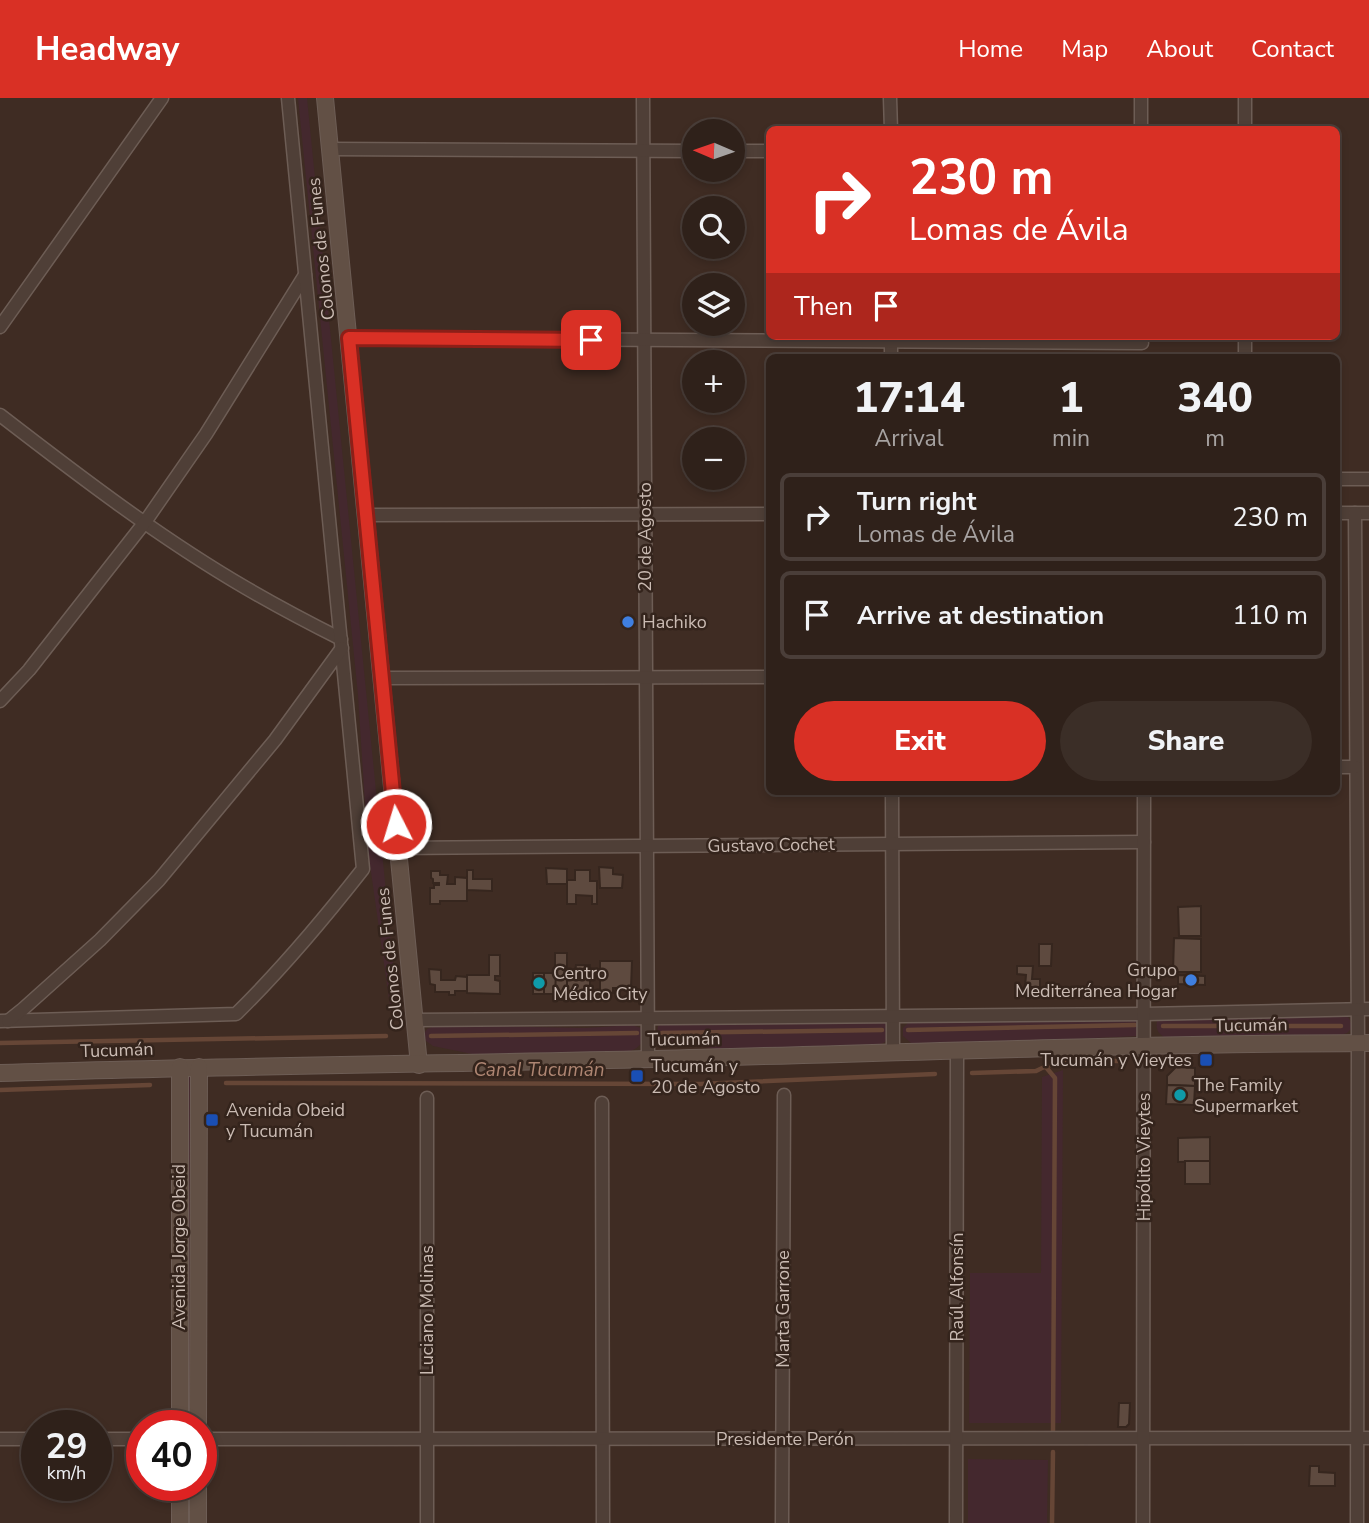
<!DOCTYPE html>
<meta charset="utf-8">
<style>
:root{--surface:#2f211a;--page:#3b2e27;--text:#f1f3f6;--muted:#a7a3a2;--line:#4a3e39;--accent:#d93025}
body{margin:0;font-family:"Nunito Sans",sans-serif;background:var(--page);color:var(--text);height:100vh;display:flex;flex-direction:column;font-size:26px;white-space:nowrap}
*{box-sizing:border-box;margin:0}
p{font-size:23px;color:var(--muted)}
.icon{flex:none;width:38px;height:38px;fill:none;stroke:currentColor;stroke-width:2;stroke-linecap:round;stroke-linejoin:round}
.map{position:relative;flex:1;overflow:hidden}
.panel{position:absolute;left:766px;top:256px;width:574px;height:441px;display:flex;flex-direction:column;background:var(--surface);border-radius:10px;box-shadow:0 4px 10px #0003,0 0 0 2px var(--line)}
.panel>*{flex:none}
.hud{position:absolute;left:766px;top:28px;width:574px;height:214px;border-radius:10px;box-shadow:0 4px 10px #0003,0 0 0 2px var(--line);background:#d93025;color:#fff;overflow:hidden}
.needle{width:46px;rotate:272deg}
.tools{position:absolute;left:682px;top:21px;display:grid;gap:14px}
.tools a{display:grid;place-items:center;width:63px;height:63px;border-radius:50%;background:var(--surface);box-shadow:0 4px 10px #0003,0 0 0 2px var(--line);font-size:35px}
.speed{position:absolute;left:21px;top:1312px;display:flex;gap:14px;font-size:35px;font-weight:700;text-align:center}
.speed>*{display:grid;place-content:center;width:91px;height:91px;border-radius:50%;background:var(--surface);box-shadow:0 4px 10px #0003,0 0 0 2px var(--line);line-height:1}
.speed small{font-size:18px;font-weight:400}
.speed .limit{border:10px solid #d22;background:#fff;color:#111}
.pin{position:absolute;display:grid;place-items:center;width:60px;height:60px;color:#fff;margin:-30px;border-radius:14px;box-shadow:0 4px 10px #0006}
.me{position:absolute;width:77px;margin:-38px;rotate:355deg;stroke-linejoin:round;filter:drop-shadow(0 0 5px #0008)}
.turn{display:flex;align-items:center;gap:24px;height:147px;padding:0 28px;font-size:32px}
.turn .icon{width:91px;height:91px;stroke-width:2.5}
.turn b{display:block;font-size:49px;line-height:60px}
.then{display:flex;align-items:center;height:66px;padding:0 28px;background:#0003;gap:14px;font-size:26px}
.eta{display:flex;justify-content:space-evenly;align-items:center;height:119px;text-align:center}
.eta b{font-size:42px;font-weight:800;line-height:49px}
.cta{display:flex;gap:14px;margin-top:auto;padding:14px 28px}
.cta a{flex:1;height:80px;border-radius:42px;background:var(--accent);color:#fff;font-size:28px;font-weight:800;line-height:80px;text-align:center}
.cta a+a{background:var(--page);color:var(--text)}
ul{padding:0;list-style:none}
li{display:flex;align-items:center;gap:21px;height:88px;margin:0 14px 10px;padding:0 14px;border:4px solid var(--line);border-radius:10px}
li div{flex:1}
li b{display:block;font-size:26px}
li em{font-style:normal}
header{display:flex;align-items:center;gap:42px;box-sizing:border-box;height:98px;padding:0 35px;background:var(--accent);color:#fff}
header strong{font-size:33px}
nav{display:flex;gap:38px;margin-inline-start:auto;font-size:24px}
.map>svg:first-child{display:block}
</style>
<header>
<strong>Headway</strong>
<nav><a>Home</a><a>Map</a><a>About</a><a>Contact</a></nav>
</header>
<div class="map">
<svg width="1369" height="1425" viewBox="0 0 1369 1425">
<rect width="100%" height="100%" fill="#3f2c23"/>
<g fill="#44282e">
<path d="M298,0H307L398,914L391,915L368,753L358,597Z"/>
<path d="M1344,916C1350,920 1352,924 1351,931L1347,935L1341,937L1164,939C1157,934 1156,931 1157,923L1163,919Z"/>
<path d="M1137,921L1140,926L1138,938L924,948L911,945L903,938V930L911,922Z"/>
<path d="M749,924H887L890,937L885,944L875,949L726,952L665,944L660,942L657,934L658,928L664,926Z"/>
<path d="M437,927L585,930L632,927L641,930L643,943C637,952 630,954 620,955L472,956L433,948L426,943L424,936L427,931Z"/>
<path d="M1063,972L1061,1325H969L970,1175H1041L1042,979Z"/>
<path d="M189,977H192V1327H188L187,978Z"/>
<path d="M968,1361L1048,1362L1047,1425H968Z"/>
</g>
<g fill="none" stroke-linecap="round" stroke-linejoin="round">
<g stroke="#664636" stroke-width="4.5">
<path d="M1163,928H1341"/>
<path d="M908,932L1135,927"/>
<path d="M662,935L882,932"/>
<path d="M431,938L637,935"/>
<path d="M0,945L386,938"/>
<path d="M1045,968L1055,980L1053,1333"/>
<path d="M972,975L1036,973C1062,959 1094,963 1123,963"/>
<path d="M226,985L700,986L935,976"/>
<path d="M0,992L150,987"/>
<path d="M1052,1425L1053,1354"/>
</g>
</g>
<g fill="#5e4a3f" stroke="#36261e" stroke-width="2">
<path d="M599,769L613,770V776L623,777L622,790H600Z"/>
<path d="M546,770L567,771V786H547Z"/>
<path d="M467,772H473V781H492V793L467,792Z"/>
<path d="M575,772H590V783H597V806H592V798L576,797V806H567V782H575Z"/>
<path d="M431,773H440V777H448L447,786H455V779L467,780V803H440V806H430V790H434V787H439V785H433V781L431,780Z"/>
<path d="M1201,808V838H1179L1178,809Z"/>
<path d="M1174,840L1201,841V874H1173Z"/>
<path d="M1039,846H1052L1051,868H1039Z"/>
<rect x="555" y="855" width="12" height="47"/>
<path d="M489,857H500V878H495V882L500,883V896L467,895V877H489Z"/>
<path d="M600,863H632L631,890H613V895H600Z"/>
<path d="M576,867H590V894L567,893V875H575Z"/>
<path d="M1017,868H1033L1032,881H1040V889H1025L1026,877L1017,876Z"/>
<path d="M429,871L441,872V882H455L456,878L467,879V893H455V897H449V894H435V887L430,886Z"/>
<rect x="533" y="875" width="11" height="21"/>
<path d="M544,875H556L555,896H544Z"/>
<path d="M1178,877L1205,878V887L1178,886Z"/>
<path d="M1176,969L1195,970V988L1167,987V978Z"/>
<path d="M1167,987L1195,988L1194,1007L1166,1006Z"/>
<path d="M1210,1039V1063L1178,1064V1040Z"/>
<rect x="1185" y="1063" width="25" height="23"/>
<path d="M1119,1305H1130L1129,1326L1126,1329H1118Z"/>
<path d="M1310,1368H1319V1374L1335,1375V1388H1309Z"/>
</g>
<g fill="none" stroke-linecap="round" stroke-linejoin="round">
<g stroke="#6d5d55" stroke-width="15">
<g id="street">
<path d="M643,0L648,961"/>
<path d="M890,0L891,32"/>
<path d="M1141,0V32"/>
<path d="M1245,0V32"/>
<path d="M330,51L695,53"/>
<path d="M733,53H770"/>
<path d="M0,229L162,0"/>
<path d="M891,238V259"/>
<path d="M1245,238V259"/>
<path d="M349,240L1142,245"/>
<path d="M0,317C79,378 160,440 246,490C277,508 309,525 341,541"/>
<path d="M1337,381H1369"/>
<path d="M1337,415H1369"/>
<path d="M1355,415L1358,945L1357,1425"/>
<path d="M366,417L770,416"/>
<path d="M382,580L770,579"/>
<path d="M0,603L29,572L145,424L206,336L305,177"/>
<path d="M1337,669H1356"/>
<path d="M892,693L893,955"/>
<path d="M398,750L1144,744"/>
<path d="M415,922L1145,916L1369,911"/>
<path d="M0,923L236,916C282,871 323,822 363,771L288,0"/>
<path d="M8,923L23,911L100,842L159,782L275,642L342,550"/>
<path d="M602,1005L603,1425"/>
<path d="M0,1341H37"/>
<path d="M96,1341H142"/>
<path d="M201,1341L1369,1340"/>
<path d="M427,1425V1000"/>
<path d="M782,1425L784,997"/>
<path d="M956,1425L957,954"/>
<path d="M1143,1425L1144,693"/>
</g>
</g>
<g stroke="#6d5d55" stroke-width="18">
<g id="secondary">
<path d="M325,0L419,967"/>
<path d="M0,975C218,968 436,966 654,961C892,955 1130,946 1369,945"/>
<path d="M180,1328V969"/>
<path d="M198,1328L199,969"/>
<path d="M180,1425V1388"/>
<path d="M198,1425V1388"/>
</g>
</g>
<use href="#street" stroke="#4f3f37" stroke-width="12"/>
<use href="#secondary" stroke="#625045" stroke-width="16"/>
</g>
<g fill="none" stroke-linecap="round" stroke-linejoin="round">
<g stroke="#8d1f18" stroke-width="18">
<path id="route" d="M396,726L349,240L591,242"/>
</g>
<use href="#route" stroke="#d93025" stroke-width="12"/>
</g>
<g fill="#3f7fe0" stroke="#34241c" stroke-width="2.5">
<circle cx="628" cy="524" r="7"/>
<circle cx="1191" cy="882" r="7"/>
</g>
<g fill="#0f9aa8" stroke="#34241c" stroke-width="2.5">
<circle cx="539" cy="885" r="7"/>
<circle cx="1180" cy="997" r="7"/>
</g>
<g fill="#1a4fb4" stroke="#34241c" stroke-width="2.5">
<rect x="1199" y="955" width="14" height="14" rx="3.5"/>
<rect x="630" y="971" width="14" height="14" rx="3.5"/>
<rect x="205" y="1015" width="14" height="14" rx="3.5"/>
</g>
<g text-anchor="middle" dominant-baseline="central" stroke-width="5" stroke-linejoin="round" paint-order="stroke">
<g font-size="18" fill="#cabbb3" stroke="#34241c">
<text transform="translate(321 151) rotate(-96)">Colonos de Funes</text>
<text transform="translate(645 439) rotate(-90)">20 de Agosto</text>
<text transform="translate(771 747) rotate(-1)">Gustavo Cochet</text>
<text transform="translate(390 861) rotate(-96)">Colonos de Funes</text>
<text transform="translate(1251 927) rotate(-1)">Tucumán</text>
<text transform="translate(684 941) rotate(-1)">Tucumán</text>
<text transform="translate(117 952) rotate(-2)">Tucumán</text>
<text transform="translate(1144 1059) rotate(-90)">Hipólito Vieytes</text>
<text transform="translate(179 1149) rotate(-90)">Avenida Jorge Obeid</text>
<text transform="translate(957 1189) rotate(-90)">Raúl Alfonsín</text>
<text transform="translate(783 1211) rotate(-90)">Marta Garrone</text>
<text transform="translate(427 1212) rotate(-90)">Luciano Molinas</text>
<text x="785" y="1341">Presidente Perón</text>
</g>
<g font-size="18" fill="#cabbb3" stroke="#34241c" text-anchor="start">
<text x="642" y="524">Hachiko</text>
<text x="1177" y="872" text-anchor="end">Grupo<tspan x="1177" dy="21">Mediterránea Hogar</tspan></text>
<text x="553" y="875">Centro<tspan x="553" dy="21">Médico City</tspan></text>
<text x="1192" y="962" text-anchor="end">Tucumán y Vieytes</text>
<text x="651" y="968">Tucumán y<tspan x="651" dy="21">20 de Agosto</tspan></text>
<text x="1194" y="987">The Family<tspan x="1194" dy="21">Supermarket</tspan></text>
<text x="226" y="1012">Avenida Obeid<tspan x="226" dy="21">y Tucumán</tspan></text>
</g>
<g font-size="19" font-style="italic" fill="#ae8572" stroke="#34241c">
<text x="539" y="972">Canal Tucumán</text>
</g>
</g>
</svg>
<div class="tools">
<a><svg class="needle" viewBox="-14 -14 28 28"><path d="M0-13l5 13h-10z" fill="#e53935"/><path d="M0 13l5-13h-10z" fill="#a7a3a2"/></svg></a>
<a><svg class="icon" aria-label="search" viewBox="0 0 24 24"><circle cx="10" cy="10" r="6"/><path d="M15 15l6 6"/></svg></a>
<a><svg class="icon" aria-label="layers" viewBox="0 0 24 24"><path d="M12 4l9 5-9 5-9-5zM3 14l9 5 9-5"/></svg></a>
<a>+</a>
<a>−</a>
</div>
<div class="speed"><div>29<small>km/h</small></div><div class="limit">40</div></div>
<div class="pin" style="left:591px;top:242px;background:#d93025"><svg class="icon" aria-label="arrive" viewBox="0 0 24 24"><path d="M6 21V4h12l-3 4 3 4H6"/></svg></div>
<svg class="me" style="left:396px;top:726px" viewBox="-20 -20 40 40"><circle r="17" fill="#d93025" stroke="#fff" stroke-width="3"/><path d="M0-11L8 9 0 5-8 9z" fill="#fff"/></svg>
<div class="hud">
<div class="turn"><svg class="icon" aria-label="right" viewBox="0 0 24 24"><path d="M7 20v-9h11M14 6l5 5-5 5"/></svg><div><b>230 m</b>Lomas de Ávila</div></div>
<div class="then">Then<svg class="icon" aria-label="arrive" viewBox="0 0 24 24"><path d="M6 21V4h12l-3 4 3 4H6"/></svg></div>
</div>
<section class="panel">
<div class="eta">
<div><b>17:14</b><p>Arrival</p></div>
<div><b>1</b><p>min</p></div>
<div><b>340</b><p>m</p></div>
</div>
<ul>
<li><svg class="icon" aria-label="right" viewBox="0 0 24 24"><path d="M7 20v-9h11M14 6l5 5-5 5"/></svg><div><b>Turn right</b><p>Lomas de Ávila</p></div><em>230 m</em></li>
<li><svg class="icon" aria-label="arrive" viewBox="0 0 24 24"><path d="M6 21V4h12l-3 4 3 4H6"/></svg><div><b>Arrive at destination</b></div><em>110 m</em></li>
</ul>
<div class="cta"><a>Exit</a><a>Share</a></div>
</section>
</div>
